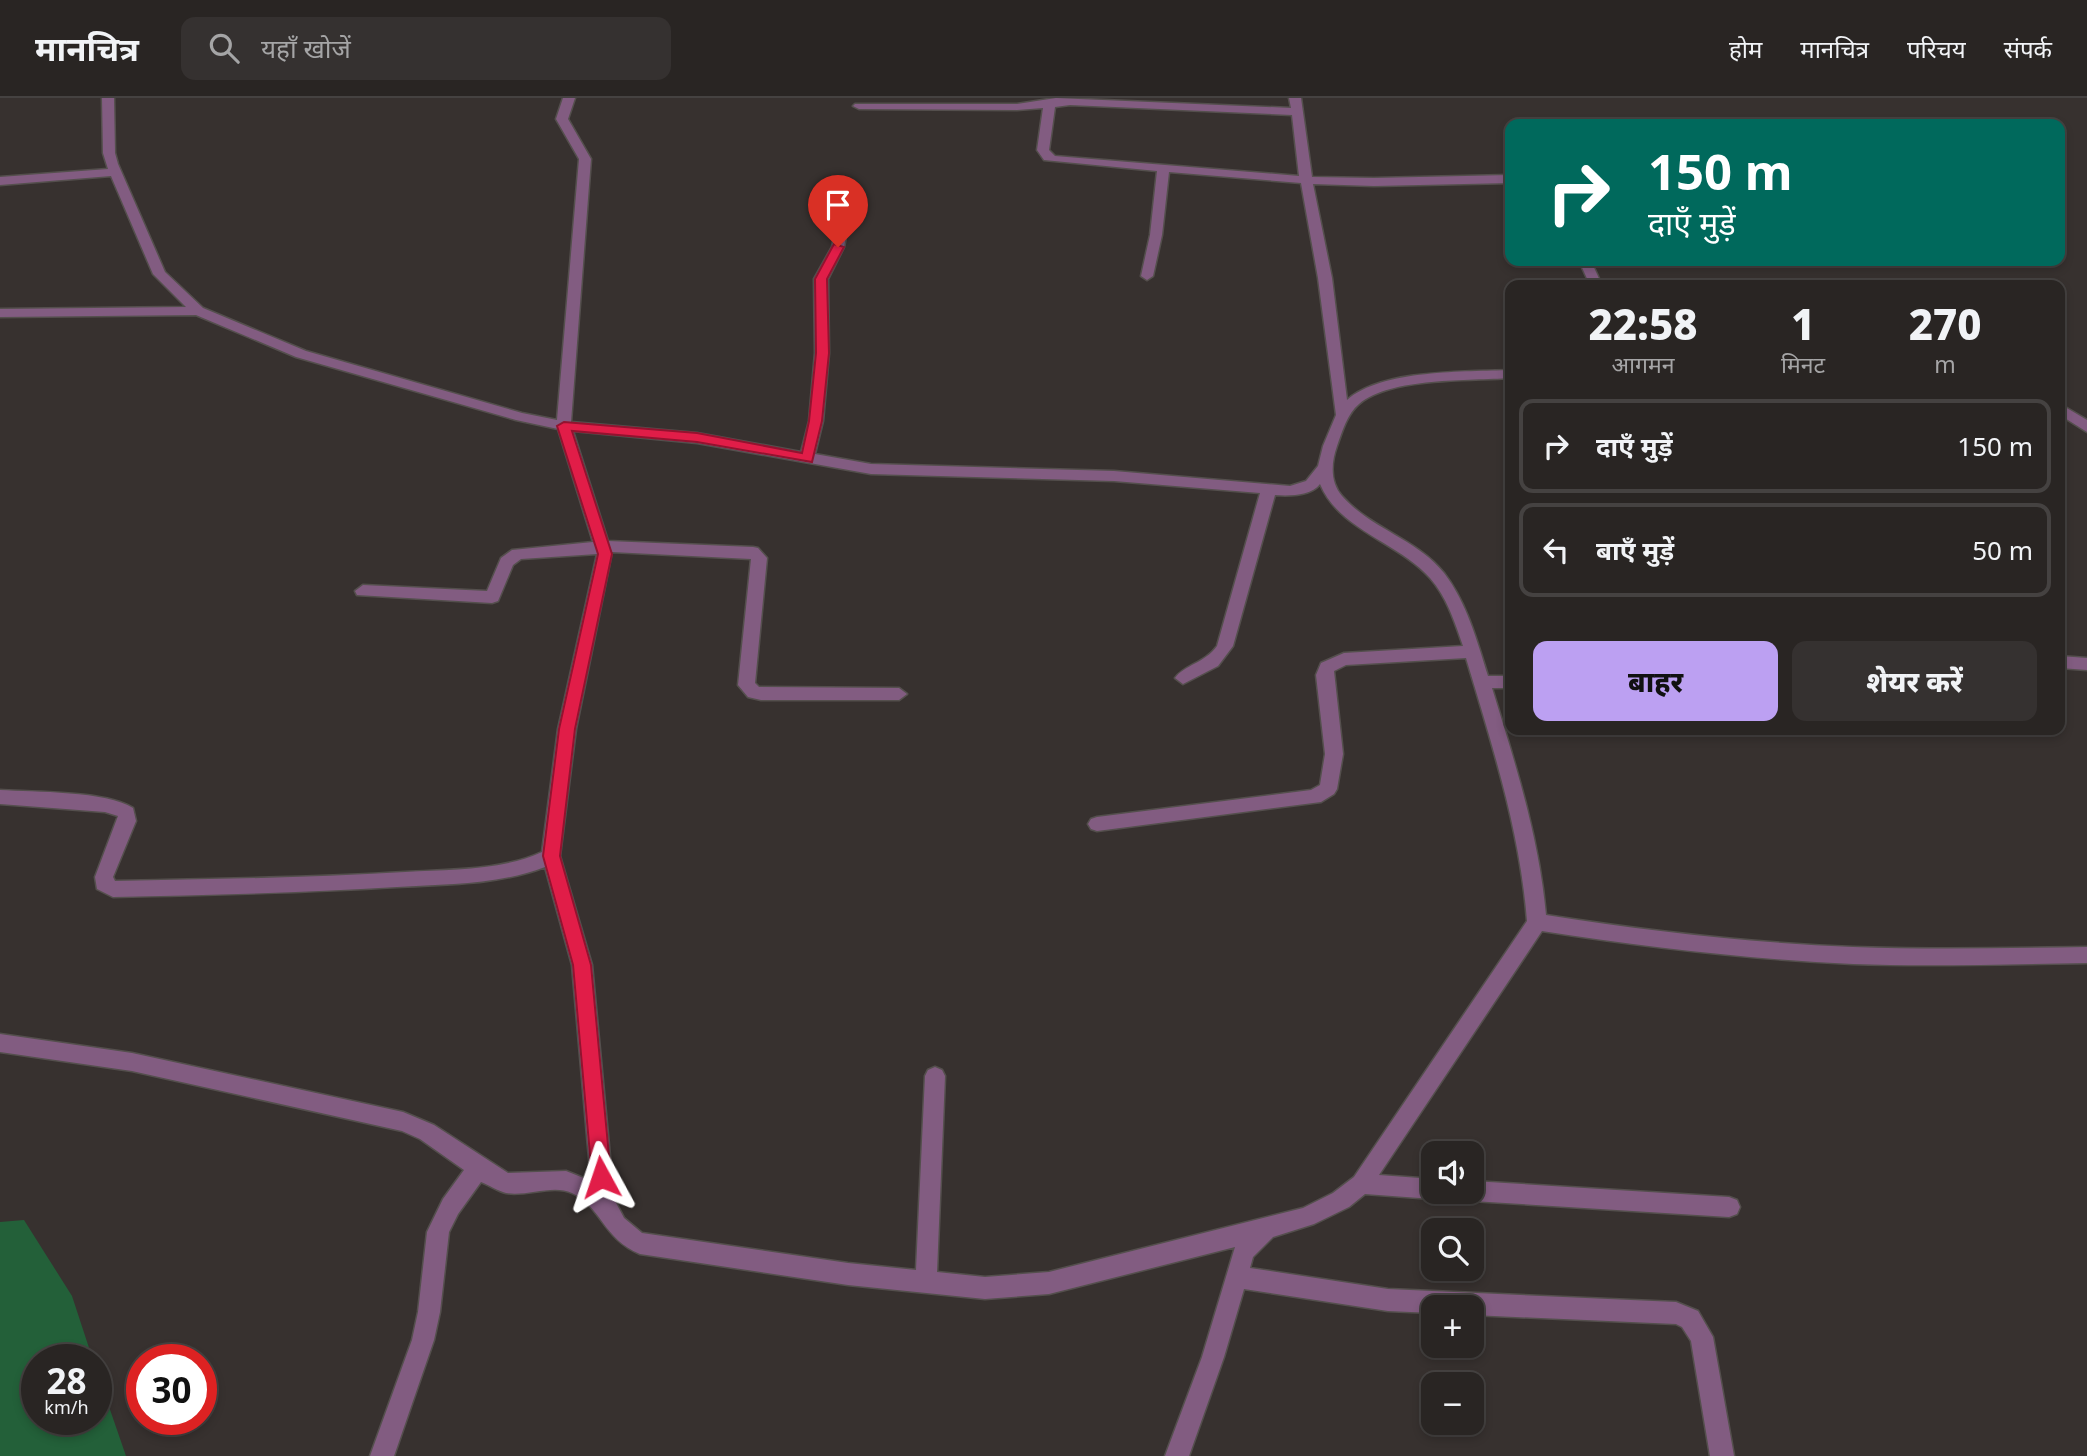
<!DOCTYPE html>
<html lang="hi">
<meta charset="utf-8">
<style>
:root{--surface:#292523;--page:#353130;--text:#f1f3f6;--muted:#a5a5a6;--line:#454241;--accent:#bca0f2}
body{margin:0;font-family:"Noto Sans","Noto Sans Devanagari",sans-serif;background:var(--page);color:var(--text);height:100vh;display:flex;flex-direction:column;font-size:26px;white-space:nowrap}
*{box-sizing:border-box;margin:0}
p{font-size:23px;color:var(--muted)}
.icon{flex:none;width:38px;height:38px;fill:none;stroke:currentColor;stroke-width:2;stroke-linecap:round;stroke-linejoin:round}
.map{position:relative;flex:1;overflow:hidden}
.side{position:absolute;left:1505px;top:182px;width:560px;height:455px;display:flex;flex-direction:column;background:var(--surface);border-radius:14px;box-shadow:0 4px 10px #0003,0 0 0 2px var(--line)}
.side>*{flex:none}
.hud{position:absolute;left:1505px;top:21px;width:560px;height:147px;border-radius:14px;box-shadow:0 4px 10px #0003,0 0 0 2px var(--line);background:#00695c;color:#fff;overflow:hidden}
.buttons{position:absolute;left:1421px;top:1043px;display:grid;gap:14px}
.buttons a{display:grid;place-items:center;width:63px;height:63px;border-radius:14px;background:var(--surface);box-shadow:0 4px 10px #0003,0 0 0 2px var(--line);font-size:35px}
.speed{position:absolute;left:21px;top:1246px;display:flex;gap:14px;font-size:35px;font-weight:700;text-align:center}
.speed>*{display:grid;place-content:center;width:91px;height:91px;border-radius:50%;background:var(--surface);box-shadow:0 4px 10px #0003,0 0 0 2px var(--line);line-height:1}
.speed small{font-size:18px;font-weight:400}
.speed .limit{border:10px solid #d22;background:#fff;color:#111}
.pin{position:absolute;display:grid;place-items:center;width:60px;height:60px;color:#fff;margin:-72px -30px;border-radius:50% 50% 50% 0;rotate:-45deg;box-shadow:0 0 7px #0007}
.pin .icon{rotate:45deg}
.me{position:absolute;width:77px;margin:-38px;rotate:355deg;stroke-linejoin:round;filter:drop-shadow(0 0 5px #0008)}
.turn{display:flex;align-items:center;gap:24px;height:147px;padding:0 28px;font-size:32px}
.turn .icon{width:91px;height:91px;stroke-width:2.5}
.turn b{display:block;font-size:49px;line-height:60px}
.eta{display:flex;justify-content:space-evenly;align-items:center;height:119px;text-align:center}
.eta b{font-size:42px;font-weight:800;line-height:49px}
.cta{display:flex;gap:14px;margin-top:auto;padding:14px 28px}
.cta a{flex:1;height:80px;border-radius:14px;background:var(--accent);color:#111;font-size:28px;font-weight:800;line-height:80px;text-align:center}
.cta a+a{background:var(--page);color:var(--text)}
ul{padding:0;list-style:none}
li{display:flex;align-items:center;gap:21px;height:94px;margin:0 14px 10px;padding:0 14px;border:4px solid var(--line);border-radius:14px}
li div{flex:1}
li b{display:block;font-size:26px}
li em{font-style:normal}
header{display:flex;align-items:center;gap:42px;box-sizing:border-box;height:98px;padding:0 35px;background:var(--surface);border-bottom:2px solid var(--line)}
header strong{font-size:33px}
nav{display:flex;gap:38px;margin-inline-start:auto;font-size:24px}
.search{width:490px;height:63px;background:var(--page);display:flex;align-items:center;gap:18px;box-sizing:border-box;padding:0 24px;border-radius:14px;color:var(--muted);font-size:26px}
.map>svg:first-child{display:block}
</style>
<header>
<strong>मानचित्र</strong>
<div class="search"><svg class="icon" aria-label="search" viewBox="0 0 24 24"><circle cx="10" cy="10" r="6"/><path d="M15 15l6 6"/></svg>यहाँ खोजें</div>
<nav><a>होम</a><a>मानचित्र</a><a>परिचय</a><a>संपर्क</a></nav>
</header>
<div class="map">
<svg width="2087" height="1358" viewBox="0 0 2087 1358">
<rect width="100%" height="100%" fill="#37312f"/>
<path fill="#236039" d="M24,1122L72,1198L93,1262H37V1321H96V1271L126,1358H0V1124Z"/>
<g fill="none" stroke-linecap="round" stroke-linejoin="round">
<g stroke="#544f4d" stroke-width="3">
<g id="minor">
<path d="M102,0H114L115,55L118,66L165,174L203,210L306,253L522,315L557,322L579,61L556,21L563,0H575L568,21L591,61L571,324L697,335L801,354L809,323L815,255L814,181L832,149L839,113L841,110H849L851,113L844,149L828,181L829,255L823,323L815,356L871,366L1114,373L1290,388L1306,383L1318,368L1323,348L1336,317L1318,180L1301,85L1169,74L1162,137L1153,178L1147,182L1141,178L1150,137L1157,73L1044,62L1037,52L1043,10L1017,12L859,11L853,8L855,6H1017L1056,0L1291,10L1289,0H1301L1312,79L1374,80L1510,77V85L1374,88L1313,86L1332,180L1347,302C1382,271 1466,274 1510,272V280C1470,283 1391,279 1359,306C1347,316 1342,334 1337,348C1331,365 1330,384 1342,398C1371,431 1417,441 1444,475C1467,505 1477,543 1488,578H1510V590H1492C1515,665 1539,739 1546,817C1648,833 1750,845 1853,849C1931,852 2009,850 2087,849V865C2009,866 1931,869 1853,866C1749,861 1645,849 1542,833L1379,1077L1433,1081V1094H1442L1440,1098L1433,1101L1365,1096L1349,1109L1314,1126L1273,1139L1253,1159L1250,1170L1388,1191L1676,1204L1698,1213L1713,1239L1734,1358H1710L1691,1243L1682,1229L1676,1226L1472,1217V1209H1433V1215L1388,1213L1244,1191L1224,1259L1189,1358H1165L1202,1259L1235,1149L1049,1196L985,1201L848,1187L640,1156C603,1141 601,1108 572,1095C553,1086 526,1099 506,1095C498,1093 489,1087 481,1084L458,1116L449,1134L440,1214L434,1242L394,1358H370L412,1242L418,1214L427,1134L443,1101L464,1072L420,1041L402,1033L132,973L0,954V936L132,955L403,1014L434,1027L508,1075L566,1073L591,1083L572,867L545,769C498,787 447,786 397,789C302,795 208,797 113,799L97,791L95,779L118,718L105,714L0,706V692C34,694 107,693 133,710L136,723L113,779L115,783C212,781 309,780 405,774C451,771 501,773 542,754L558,631L597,456L521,461L513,467L498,503L492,505L357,497L355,493L363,487L487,493L501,460L512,452L593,444L558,331L516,322L296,259L196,217L0,219V211L186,209L153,176L111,78L0,87V79L108,71L103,55ZM1070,7L1292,17L1299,78L1055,58L1049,52L1055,9ZM573,333L697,345L871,376L1114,383L1260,395L1217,548C1205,565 1184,567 1175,580L1183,586L1218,568L1233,548L1275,397C1289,398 1311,398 1320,386C1339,432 1398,444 1430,480C1447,499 1455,525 1463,548L1344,555L1321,565L1316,577L1325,656L1320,687L1311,692L1097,719L1091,721L1088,726L1091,731L1097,733L1321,704L1334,696L1337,691L1343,656L1334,573L1346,567L1466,560C1492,647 1520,732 1527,823L1354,1079L1333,1095L1303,1110L1049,1174L985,1179L937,1174L945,978L942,972L935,969L928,972L925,978L916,1172L848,1165L642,1135L624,1120L614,1101L592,867L560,758L576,631L612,454L751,461L738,587L748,599L761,602H899L907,596L899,590L759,589L755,585L767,460L758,450L753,449L608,443Z"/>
<path d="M1579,163H1591L1602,187H1590Z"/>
<path d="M2060,306L2087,322V334L2060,317Z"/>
<path d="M2060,558L2087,560V572L2060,570Z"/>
<path d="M1472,1083L1729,1099L1737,1102L1740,1109L1737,1116L1729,1119L1472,1103L1464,1100L1462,1094H1472Z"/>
</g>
</g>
<use href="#minor" fill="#825c81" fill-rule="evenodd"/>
</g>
<path fill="#e11d48" stroke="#92132f" stroke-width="2" d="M834,146L844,149L827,181L829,255L822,323L812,364L697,344L572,333L612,456L575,631L560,758L591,867L611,1079L608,1085L601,1088L595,1085L592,1079L573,867L543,758L559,631L598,456L557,328L564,324L697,335L802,355L809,323L816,255L815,181Z"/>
</svg>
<div class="buttons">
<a><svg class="icon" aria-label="sound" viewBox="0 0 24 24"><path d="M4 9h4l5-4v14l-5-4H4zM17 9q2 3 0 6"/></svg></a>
<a><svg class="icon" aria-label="search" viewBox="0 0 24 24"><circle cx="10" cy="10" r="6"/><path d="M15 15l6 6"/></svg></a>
<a>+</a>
<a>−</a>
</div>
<div class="speed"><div>28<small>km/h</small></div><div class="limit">30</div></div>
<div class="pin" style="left:838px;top:149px;background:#d93025"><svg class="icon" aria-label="arrive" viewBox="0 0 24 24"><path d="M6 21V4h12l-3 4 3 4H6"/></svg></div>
<svg class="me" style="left:601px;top:1079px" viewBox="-20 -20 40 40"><path d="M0-17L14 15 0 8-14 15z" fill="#e11d48" stroke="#fff" stroke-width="4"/></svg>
<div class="hud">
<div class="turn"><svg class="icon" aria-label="right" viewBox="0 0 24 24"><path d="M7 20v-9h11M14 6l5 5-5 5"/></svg><div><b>150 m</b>दाएँ मुड़ें</div></div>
</div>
<section class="side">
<div class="eta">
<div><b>22:58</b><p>आगमन</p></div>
<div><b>1</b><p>मिनट</p></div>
<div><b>270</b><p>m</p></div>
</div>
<ul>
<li><svg class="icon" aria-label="right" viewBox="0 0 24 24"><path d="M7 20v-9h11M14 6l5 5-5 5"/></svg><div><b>दाएँ मुड़ें</b></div><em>150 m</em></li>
<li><svg class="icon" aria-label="left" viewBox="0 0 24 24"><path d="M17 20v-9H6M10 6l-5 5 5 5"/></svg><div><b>बाएँ मुड़ें</b></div><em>50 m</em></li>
</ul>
<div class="cta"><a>बाहर</a><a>शेयर करें</a></div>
</section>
</div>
